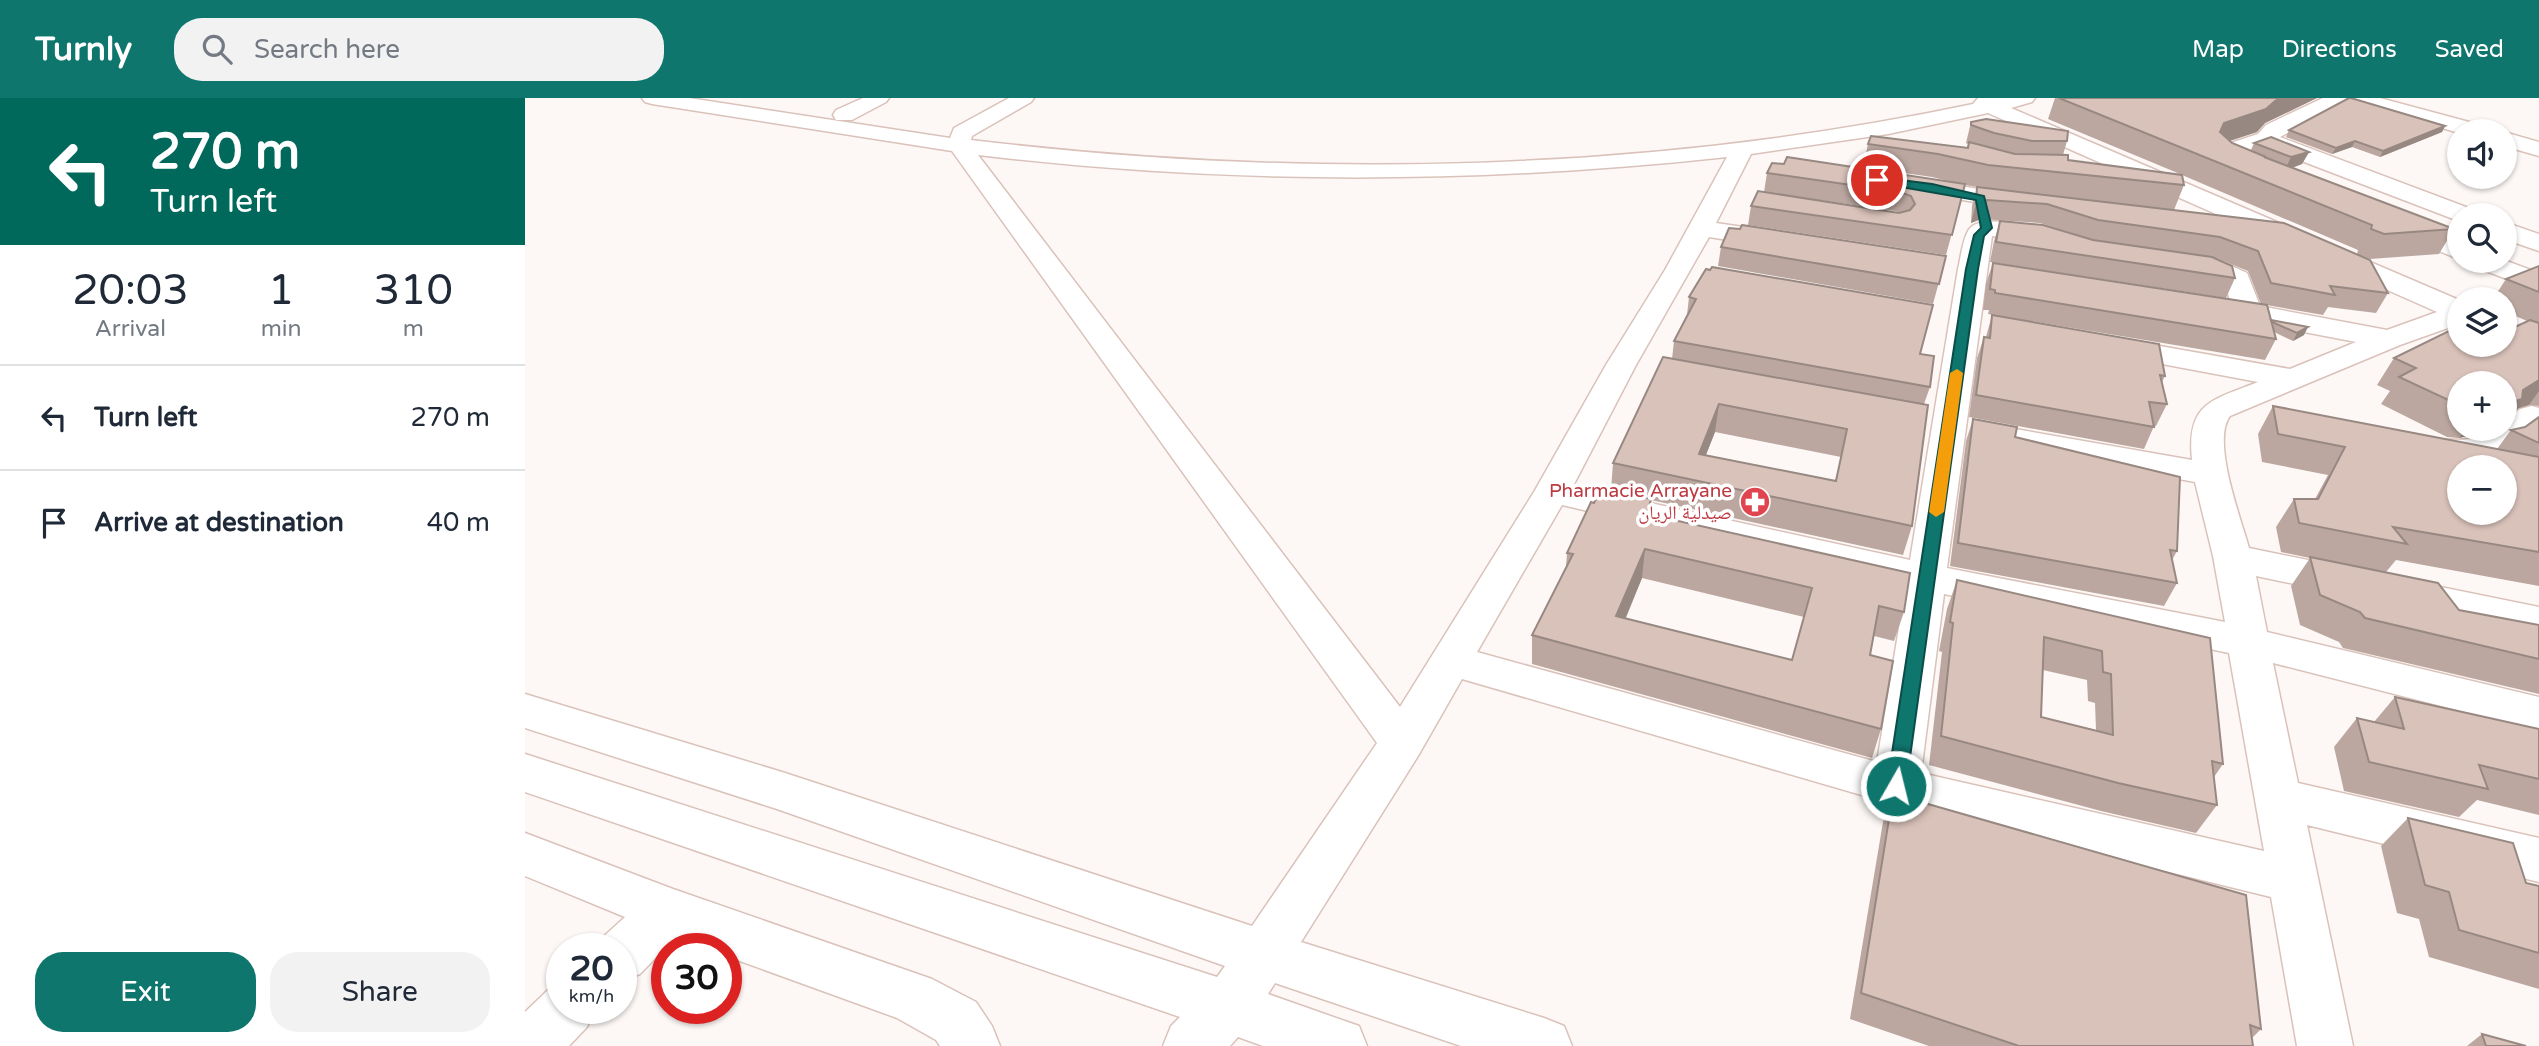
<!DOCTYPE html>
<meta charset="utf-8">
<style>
:root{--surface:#fff;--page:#f2f2f3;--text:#1f2937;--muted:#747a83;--line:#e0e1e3;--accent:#0f766e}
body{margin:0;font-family:"Varela Round","Noto Naskh Arabic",sans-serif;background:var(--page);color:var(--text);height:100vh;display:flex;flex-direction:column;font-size:26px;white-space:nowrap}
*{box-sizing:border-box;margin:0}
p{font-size:23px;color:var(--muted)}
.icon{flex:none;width:38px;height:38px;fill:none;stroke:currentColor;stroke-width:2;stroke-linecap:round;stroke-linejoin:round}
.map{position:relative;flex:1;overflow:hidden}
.drawer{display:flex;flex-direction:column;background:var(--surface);width:525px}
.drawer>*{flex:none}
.top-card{background:#00695c;color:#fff;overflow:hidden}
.fabs{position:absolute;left:1922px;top:21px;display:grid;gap:14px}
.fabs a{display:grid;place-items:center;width:70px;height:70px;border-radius:50%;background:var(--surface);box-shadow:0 2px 5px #0004;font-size:35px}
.speed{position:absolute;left:21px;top:835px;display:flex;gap:14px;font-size:35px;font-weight:700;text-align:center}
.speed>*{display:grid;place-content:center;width:91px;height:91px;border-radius:50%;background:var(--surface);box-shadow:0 2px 5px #0004;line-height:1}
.speed small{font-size:18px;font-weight:400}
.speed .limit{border:10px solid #d22;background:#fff;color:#111}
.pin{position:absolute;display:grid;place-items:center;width:60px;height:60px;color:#fff;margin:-30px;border:4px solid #fff;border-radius:50%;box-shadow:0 2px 7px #0007}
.me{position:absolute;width:77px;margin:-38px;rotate:8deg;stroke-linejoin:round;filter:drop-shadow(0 0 5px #0008)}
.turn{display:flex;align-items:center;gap:24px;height:147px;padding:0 35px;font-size:32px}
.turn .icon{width:91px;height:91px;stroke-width:2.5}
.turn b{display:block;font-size:49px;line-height:60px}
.eta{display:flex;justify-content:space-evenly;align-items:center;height:119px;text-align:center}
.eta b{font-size:42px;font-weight:600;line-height:49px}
.button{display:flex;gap:14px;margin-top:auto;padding:14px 35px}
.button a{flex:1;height:80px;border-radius:28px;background:var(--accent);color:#fff;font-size:28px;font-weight:600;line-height:80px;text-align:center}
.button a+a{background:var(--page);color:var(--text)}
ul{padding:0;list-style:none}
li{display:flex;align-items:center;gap:21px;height:105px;padding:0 35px;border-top:2px solid var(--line)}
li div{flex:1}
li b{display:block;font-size:26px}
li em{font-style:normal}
header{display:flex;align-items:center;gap:42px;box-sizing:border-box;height:98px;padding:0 35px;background:var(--accent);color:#fff}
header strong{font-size:33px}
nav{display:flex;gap:38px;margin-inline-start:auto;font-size:24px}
.search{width:490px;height:63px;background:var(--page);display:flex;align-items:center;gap:18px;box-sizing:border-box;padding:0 24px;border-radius:28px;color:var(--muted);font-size:26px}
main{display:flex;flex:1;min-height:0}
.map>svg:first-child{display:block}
</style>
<header>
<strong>Turnly</strong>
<div class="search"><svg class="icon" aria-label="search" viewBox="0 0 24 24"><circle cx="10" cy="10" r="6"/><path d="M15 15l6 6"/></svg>Search here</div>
<nav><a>Map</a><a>Directions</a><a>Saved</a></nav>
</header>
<main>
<section class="drawer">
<div class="top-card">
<div class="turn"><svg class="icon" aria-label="left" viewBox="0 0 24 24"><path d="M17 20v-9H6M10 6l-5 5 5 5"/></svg><div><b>270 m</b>Turn left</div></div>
</div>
<div class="eta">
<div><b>20:03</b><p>Arrival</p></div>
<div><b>1</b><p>min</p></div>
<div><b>310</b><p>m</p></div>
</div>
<ul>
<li><svg class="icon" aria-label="left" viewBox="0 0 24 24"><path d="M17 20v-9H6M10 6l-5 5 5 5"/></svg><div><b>Turn left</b></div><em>270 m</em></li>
<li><svg class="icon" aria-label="arrive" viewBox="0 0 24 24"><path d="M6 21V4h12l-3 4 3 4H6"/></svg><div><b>Arrive at destination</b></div><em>40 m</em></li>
</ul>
<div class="button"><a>Exit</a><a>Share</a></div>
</section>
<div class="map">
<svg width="2014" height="948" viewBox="0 0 2014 948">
<rect width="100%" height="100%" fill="#fdf8f6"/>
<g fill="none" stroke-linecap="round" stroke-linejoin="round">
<g stroke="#dac2ba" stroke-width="3">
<g id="minor">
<path d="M117,0H164L425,40L429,30L484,0H509L506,4L447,38L446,42C778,82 1121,75 1448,6L1453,0H1510L1507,4L1486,10L1934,202V226L1875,247L1705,318C1686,343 1716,421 1724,450L2014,509V537L1731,478L1742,534L2014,599V633L1748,565L1773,685L2014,740V784L1782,727L1828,948H1772L1746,799L1371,707L937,581L893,658L776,844L1019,920L1039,928L1047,948H936L750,885L743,896L834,928L842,948H738L713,939L705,948H638L646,928L655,919L0,694V656L692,879L700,868L252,711L0,630V596L257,674L727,828L852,645L427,53L127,6L120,4ZM1463,15L1912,214L1862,232L1735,208L1722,175C1701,165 1675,153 1651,159L1648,165L1651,171L1683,177L1700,185L1705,203L1686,204L1682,210L1686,216L1831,244L1765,271L1584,239L1573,242L1569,248L1573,254L1733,284C1688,302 1661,304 1667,362L1462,326L1450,329L1445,336L1450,343L1462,346L1670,384L1688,458L1700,524L1422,470L1467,138L1523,147L1532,144L1536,139L1532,134L1523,131C1505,129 1453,114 1443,133C1437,144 1436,159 1433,171L1385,462L1048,388L1111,267L1184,139L1252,150L1261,148L1265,142L1261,136L1252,134L1191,125L1226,56L1363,36ZM453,57C702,87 953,86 1202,59L1140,172L1081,267L1009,394L875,609ZM1037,407L1381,487L1352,664L952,554ZM1419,496L1704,555L1739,753L1396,675Z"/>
<path d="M338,0H364L361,4L327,22H311L308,17L311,12Z"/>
<path d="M1798,0H1855L1959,28L1962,33L1934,35L1823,2L1755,39L1949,112L1952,117H1934V123L1931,122L1740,49L1718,56L1735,64L1739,69L1735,74H1719L1690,60L1687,55L1690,50L1733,36L1741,27Z"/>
<path d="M1979,34L2014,44V58L1979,48Z"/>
<path d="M1388,80L1501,99L1510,101L1513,106L1510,111L1501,113L1380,92L1376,87L1380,82Z"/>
<path d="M1870,119L1934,144V161L1861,132L1857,127L1861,122Z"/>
<path d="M1979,124L2014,136V153L1979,141Z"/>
<path d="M1979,162L2014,175V193L1950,169L1946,163Z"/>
<path d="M2007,308L2014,310V328C1979,356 1943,369 1899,358L1894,351L1899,344C1915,340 1930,343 1946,341C1959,339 1966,331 1979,331V323L1995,311Z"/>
<path d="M0,735L148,791L407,881L451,904L467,928L475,948H415L411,942L372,920L201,858V850H182L151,839L115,876L96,883V850H73L77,840L100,819L0,778Z"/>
<path d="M37,886V910H70L62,929L44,948H0V914L24,891Z"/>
</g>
</g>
<use href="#minor" fill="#fff" fill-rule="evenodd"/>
</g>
<g fill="#bba7a0" fill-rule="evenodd">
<path d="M1530,0H1792L1740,25L1732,34L1704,43L1707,45L1726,52L1729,45L1784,54L1777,66L1767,70L1929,131L1914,156L1845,161L1832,156L1833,152L1657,77L1659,87L1649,112L1863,195L1851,215L1803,209L1798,217L1736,206L1723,173L1691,160L1710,180L1701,200L1465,164L1469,143L1475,123L1553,137L1515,125L1456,121L1446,125L1447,108L1452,89L1440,87L1421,157L1223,127L1226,108L1375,115L1370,113L1239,94L1242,75L1431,85L1407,79L1338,69L1343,46L1442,50L1443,46L1441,45L1446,24L1542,43L1538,57L1543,62L1655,76L1523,21Z"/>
<path d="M1920,28L1917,34L1855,59L1827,49L1807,56L1761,39L1764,32Z"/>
<path d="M1196,149L1421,158L1408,206L1193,168Z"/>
<path d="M1468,165L1746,222L1779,237L1768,243L1749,234L1751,241L1740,262L1463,216L1464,212H1458L1461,185Z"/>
<path d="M2014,168V308L2004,307L1994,310L1987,314L1979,325V285H1934V331H1968L1934,340L1922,339L1856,306L1865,293L1852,287L1869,260L1979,247L2002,223L1979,213V201H1968L1981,181Z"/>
<path d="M1164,199L1395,256L1405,289L1399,306L1387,428L1378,457L1126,402L1124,417L1379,514L1369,543L1349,538L1345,557L1356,631L1347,660L1007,566V537L1041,469L1042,455L1069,405L1086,392L1088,365L1147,261L1149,243L1162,217ZM1190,334L1316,359L1310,383L1181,357ZM1117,480L1279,519L1267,562L1101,520Z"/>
<path d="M1467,217L1640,278L1637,284L1642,306L1631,328H1629L1619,351L1444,319L1452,260L1459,239H1461Z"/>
<path d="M1748,308L1972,351L1986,332L2000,329L2014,319V488L1871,462L1861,474L1934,512L2014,527V596L1818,550L1814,544L1775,527L1766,488L1785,460L1756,454L1751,429L1769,401H1790L1803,377L1737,364L1733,336Z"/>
<path d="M1448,321L1490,339L1652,453L1647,462L1652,485L1639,508L1425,468L1441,343Z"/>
<path d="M1432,482L1685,540L1698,666L1689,679L1692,707L1671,735L1576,713L1404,667L1417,554L1414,553L1422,511ZM1518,572L1562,582L1563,603L1570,605L1571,632L1516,619Z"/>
<path d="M1870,599L2014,631V717L1952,702L1934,719L1819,693L1809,649L1832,620L1849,624Z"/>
<path d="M1368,696L1736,931L1727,940L1728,948H1404L1325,921L1358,724Z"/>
<path d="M1883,720L2001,785L2014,788V891L1904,859L1894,821L1872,815L1856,748Z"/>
<path d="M1957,936L2001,948H1942Z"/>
</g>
<g fill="#988882">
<path d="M1755,0H1792L1740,25L1732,34L1689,48L1699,25Z"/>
<path d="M1920,28L1917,34L1855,59L1858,53Z"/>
<path d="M1830,43L1827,49L1807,56L1811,50Z"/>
<path d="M1784,54L1777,66L1760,72L1766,59Z"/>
<path d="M1462,102L1456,121L1446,125L1451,106Z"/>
<path d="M1783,229L1779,237L1768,243L1772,235Z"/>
<path d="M2014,282V293L2004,307L1994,310L1987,314L1979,325V306Z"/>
<path d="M1194,306L1190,334L1170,384L1174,356Z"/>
<path d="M1941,331H1968L1934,340Z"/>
<path d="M1120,451L1117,480L1089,547L1091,518Z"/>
</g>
<g fill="#d9c2ba" stroke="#988882" stroke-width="2" fill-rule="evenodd">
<path d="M1534,0H1755L1750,3L1741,11L1699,25L1695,34L1707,45L1741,59H1739L1929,131L1859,136L1846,131L1847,127Z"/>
<path d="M1824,0H1826L1920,28L1858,53L1830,43L1811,50L1764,32Z"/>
<path d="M1461,21L1543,33L1542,43H1507L1469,35L1446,27V24Z"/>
<path d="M1346,38L1443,50L1444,44L1490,56L1543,57V62L1657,77L1659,87L1463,67L1413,56L1343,46Z"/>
<path d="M1746,39L1784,54L1766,59L1729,45Z"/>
<path d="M1262,59L1440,86L1427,137L1226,108L1233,93L1374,115L1385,112L1390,106L1386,98L1375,94L1242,75L1247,65L1259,66Z"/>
<path d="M1452,89L1759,125L1845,162L1863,195L1805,188L1810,197L1746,185L1733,153L1695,139L1573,122L1522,106L1462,102L1451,106Z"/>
<path d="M1475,123L1518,127L1568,142L1687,159L1707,168L1710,180L1471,144Z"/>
<path d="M1217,127L1421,158L1414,186L1196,149L1204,130L1215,131Z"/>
<path d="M1468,165L1742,207L1751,241L1470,195V192L1465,191Z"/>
<path d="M2014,168V194L1981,181Z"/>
<path d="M1187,169L1408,207L1395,256L1409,258L1405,289L1149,243L1171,201L1164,199L1181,171L1185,172Z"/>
<path d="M1467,217L1634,246L1640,278L1635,277L1642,306L1624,304L1629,329L1451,297L1459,239L1465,240Z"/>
<path d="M1746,222L1783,229L1772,235L1747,224Z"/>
<path d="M2005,222L2014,225V282L1998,292L1997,301L1979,306V285H1934V307L1874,279L1891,270L1869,260L1934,228V247H1979V234Z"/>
<path d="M1138,259L1403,307L1387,428L1088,365ZM1194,306L1322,331L1311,383L1174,356Z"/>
<path d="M1748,308L2014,359V454L1868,429L1882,446L1774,425L1769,401H1793L1820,349L1753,336ZM1934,369H1979V415H1934Z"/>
<path d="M2014,319V345L1986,332L2000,329Z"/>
<path d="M1448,321L1492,329L1490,339L1655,379L1652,453L1645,452L1652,485L1433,445Z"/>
<path d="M1076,390L1126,401L1122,416L1385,475L1379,514L1354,508L1345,557L1368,563L1356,631L1007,537L1048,456L1042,455L1066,404L1069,405ZM1120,451L1287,490L1267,562L1091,518Z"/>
<path d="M1785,459L1913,485L1934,512L2014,527V561L1840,520L1835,514L1795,497Z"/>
<path d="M1432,482L1685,540L1698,666L1687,663L1692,707L1593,685L1416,638L1428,525L1425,524ZM1519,539L1577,553L1578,574L1586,576L1588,637L1516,619Z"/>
<path d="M1870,599L2014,631V681L1954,667L1963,691L1844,664L1832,620L1879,631Z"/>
<path d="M1368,696L1721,797L1736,931L1725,927L1728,948H1494L1336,895Z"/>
<path d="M1883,720L1988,745L2001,785L2014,788V855L1934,832L1924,794L1900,787Z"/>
<path d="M1957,936L2001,948H1961Z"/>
</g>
<path fill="#0f766e" stroke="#0a4d48" stroke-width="2" d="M1352,79L1407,86L1459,98L1467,130L1459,138L1453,171L1381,688L1378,694L1371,696L1365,694L1362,688L1441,171L1449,137L1456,130L1451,102L1348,84L1347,82Z"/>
<path fill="#f59e0b" d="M1432,271L1438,275L1419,414L1411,419L1404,414L1425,275Z"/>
<defs>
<g id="pharmacy-disc" transform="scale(1.575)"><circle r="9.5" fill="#e0444e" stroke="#fff"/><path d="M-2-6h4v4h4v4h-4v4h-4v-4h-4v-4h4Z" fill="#fff"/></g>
</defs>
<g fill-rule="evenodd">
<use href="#pharmacy-disc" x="1230" y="404"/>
</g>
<g text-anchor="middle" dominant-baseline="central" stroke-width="7" stroke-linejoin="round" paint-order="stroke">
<g font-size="19" fill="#be3a42" stroke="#fff" text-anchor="end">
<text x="1207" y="393">Pharmacie Arrayane<tspan x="1207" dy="22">صيدلية الريان</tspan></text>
</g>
</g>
</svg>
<div class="fabs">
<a><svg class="icon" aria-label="sound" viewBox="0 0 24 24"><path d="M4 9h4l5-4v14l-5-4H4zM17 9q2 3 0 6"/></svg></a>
<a><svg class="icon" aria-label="search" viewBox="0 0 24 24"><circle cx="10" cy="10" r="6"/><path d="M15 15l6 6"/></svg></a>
<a><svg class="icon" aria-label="layers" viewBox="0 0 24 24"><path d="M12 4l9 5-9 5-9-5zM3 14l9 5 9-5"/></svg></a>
<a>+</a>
<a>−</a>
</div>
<div class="speed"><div>20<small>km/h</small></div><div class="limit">30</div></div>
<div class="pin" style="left:1352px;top:82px;background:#d93025"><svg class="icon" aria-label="arrive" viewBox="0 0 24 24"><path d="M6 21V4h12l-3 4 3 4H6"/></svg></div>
<svg class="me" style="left:1371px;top:688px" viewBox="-20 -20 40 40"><circle r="17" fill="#0f766e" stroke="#fff" stroke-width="3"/><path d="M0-11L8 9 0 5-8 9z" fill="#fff"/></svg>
</div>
</main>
